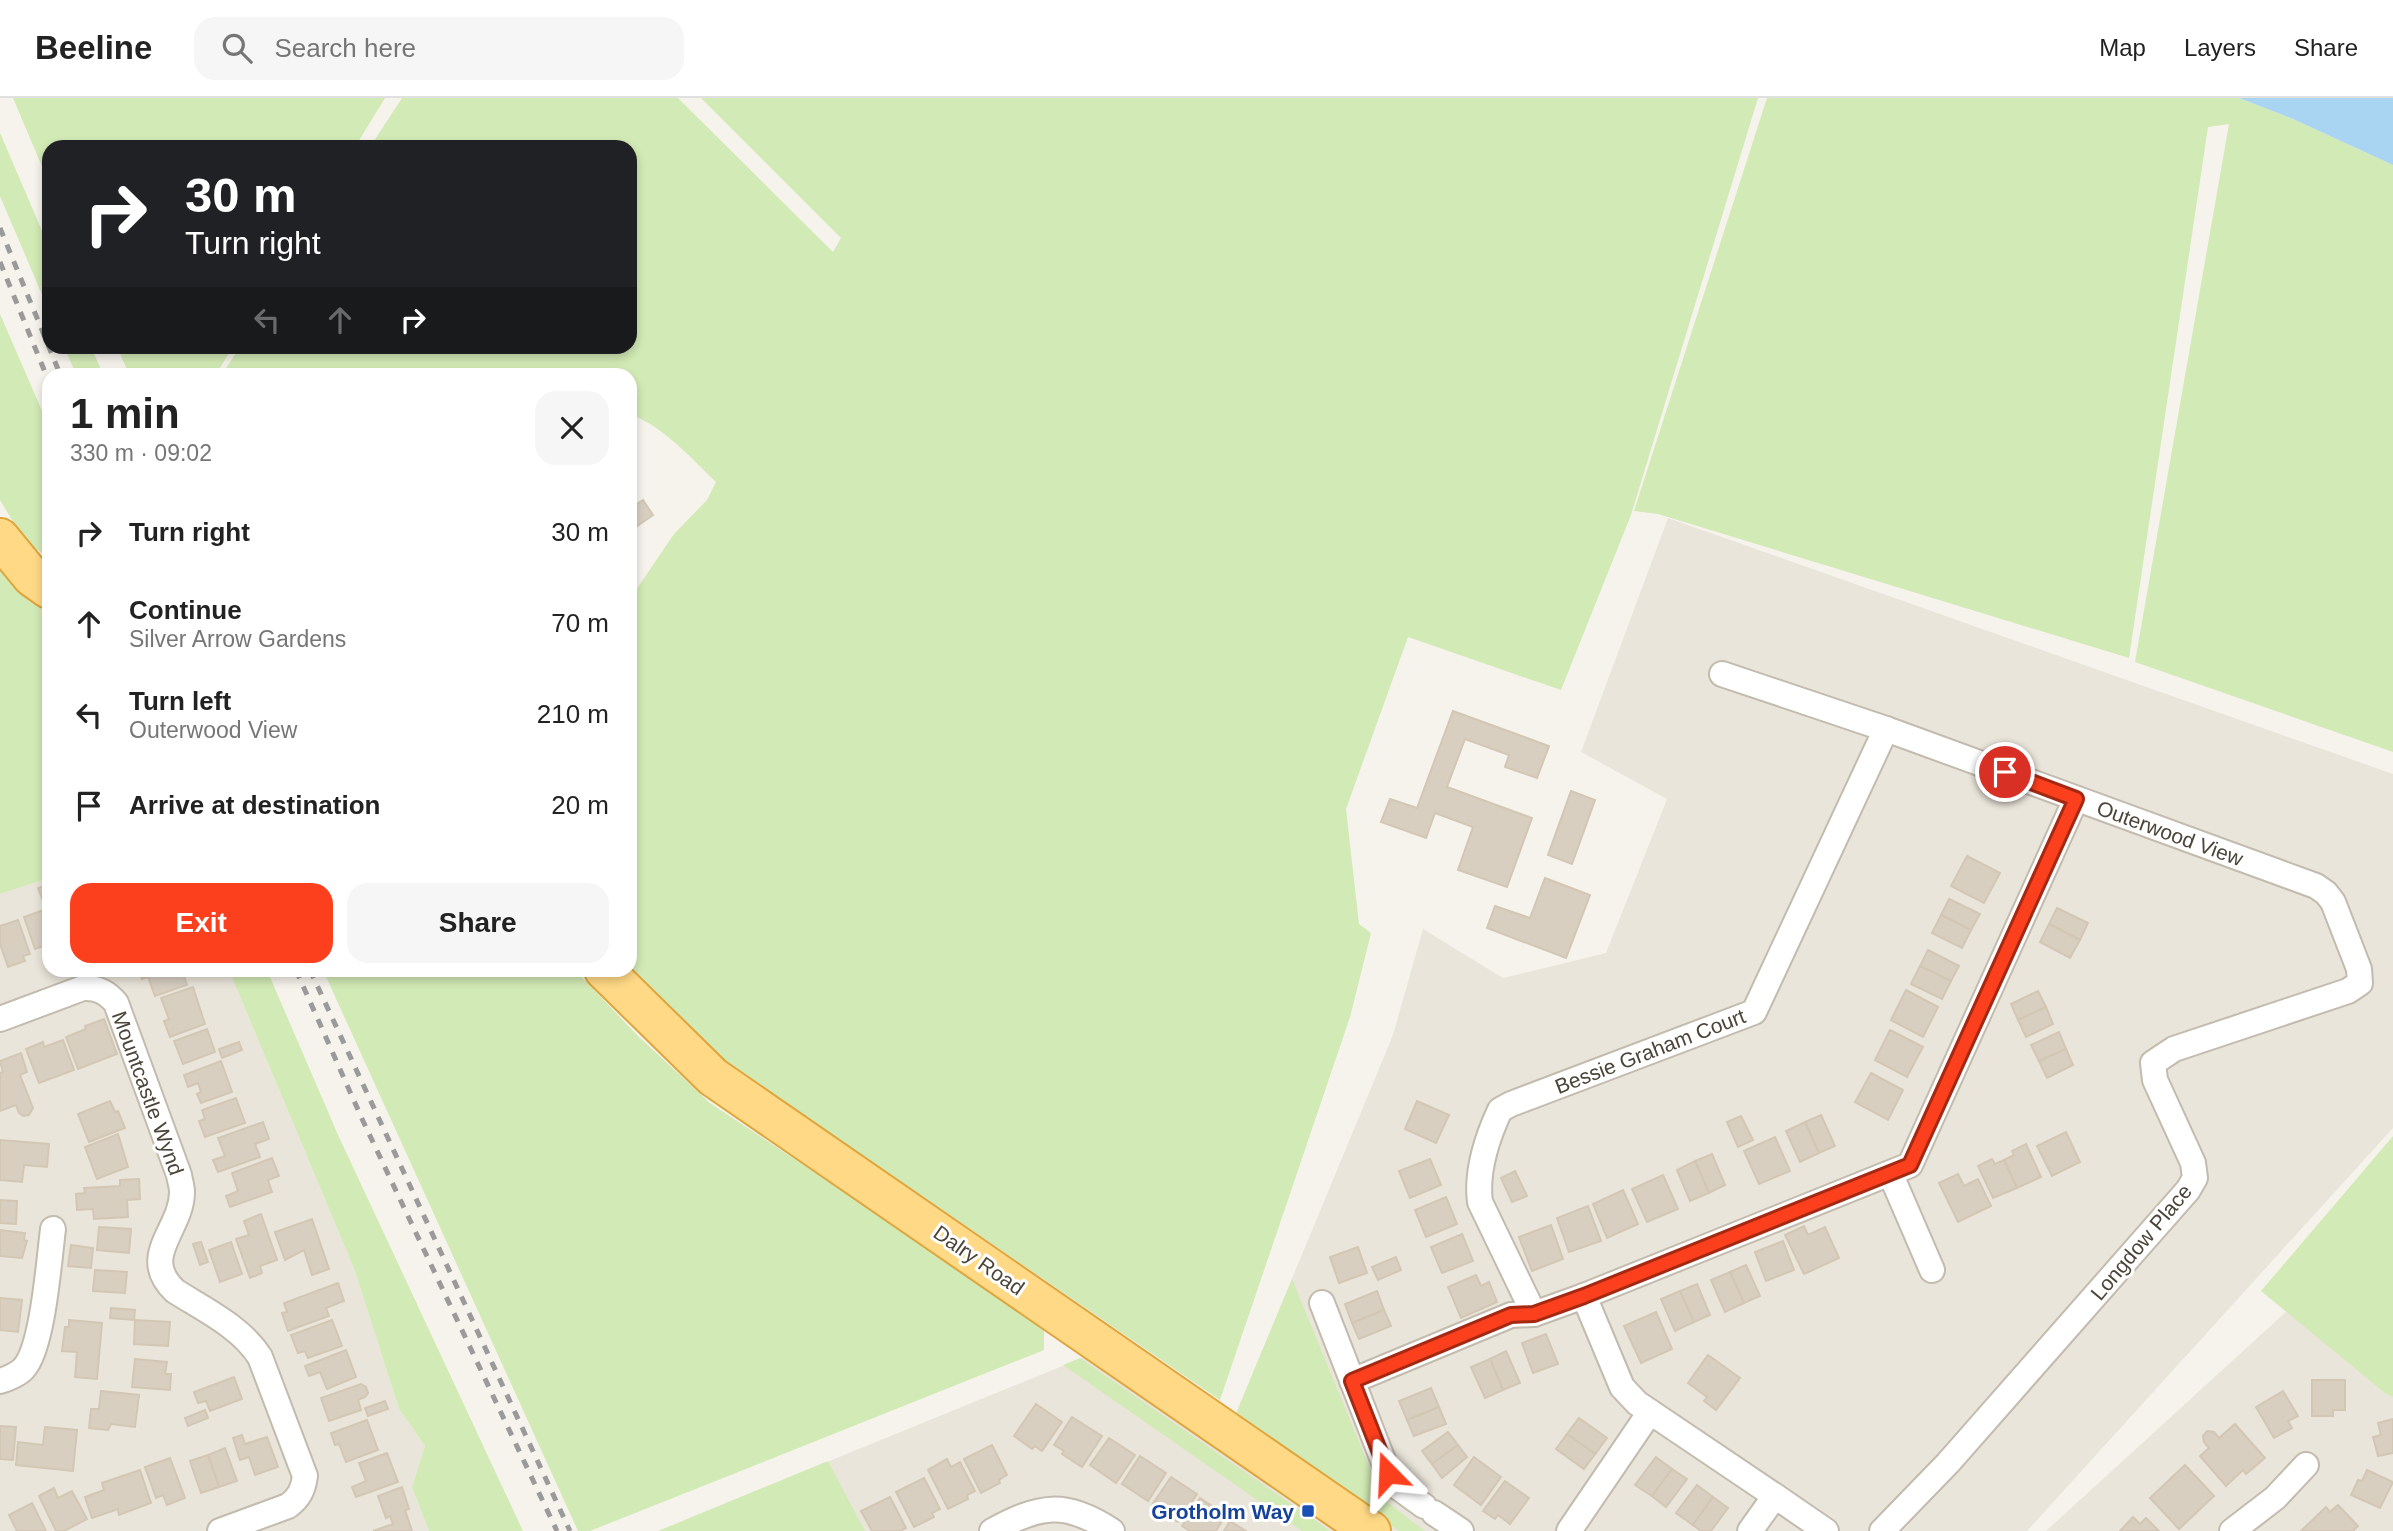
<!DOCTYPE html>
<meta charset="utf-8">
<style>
:root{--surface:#fff;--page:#f6f6f6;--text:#222;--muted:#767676;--line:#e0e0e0;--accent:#fc3f1d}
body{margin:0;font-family:Arial,sans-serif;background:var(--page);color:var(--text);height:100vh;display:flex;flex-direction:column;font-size:26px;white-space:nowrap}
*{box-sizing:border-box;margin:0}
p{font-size:23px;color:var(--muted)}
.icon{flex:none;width:38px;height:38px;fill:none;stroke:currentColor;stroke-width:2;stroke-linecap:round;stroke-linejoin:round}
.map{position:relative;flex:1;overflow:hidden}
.drawer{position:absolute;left:42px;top:270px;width:595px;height:609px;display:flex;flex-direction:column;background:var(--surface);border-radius:21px;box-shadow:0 4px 10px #0003}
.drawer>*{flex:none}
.banner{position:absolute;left:42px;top:42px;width:595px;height:214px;border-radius:21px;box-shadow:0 4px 10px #0003;background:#202124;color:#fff;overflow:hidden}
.pin{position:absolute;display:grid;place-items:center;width:60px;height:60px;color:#fff;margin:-30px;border:4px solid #fff;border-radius:50%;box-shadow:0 2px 7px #0007}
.me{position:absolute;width:77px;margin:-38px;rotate:339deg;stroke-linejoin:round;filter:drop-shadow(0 0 5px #0008)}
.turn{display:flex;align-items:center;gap:24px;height:147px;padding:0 28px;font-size:32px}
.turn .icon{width:91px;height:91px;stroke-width:2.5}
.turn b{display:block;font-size:49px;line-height:60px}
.lanes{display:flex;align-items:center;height:66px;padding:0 28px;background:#0003;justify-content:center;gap:35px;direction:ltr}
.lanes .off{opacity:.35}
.round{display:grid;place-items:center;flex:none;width:74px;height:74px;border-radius:21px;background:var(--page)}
.head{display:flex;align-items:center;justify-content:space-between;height:119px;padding:0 28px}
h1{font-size:42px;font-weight:700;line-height:52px}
.primary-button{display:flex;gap:14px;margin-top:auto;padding:14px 28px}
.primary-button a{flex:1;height:80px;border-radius:21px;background:var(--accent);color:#fff;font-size:28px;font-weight:700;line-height:80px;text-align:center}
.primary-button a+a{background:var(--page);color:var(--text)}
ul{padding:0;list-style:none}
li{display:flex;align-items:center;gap:21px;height:91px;padding:0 28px}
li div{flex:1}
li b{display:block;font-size:26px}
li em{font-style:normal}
header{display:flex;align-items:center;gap:42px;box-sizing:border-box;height:98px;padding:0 35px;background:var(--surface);border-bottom:2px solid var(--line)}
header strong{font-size:33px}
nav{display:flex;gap:38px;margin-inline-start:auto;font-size:24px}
.search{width:490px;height:63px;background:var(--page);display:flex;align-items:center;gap:18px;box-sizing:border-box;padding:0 24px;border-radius:21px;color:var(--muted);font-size:26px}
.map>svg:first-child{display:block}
</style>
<header>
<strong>Beeline</strong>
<div class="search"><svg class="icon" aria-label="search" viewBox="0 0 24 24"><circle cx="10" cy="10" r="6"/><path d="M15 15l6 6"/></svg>Search here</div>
<nav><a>Map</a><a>Layers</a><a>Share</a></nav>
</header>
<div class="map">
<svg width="2393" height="1433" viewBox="0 0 2393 1433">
<rect width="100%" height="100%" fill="#f6f3ec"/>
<g fill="#eae5da">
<path d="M1668,420L2393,676V1030L2027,1433H697L690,1420L1104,1251L1235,1318L1393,937L1423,831L1503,880L1606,855L1667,701L1581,654Z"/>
<path d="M49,764V872H229L355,1173L399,1311L425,1348L412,1389L429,1433H0V796L46,781Z"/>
<path d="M2288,1212L2386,1296L2393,1299V1433H2046Z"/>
</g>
<g fill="#d2eab5">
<path d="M13,0H385L355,49H49V85Z"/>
<path d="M402,0H678L833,154L841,140L701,0H1758L1631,417L1561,592L1408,539L1346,711L1359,826L1371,835L1350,919L1220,1302L808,1020L726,968L630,869V501L674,436L707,402L716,384C690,359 664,329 630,316V276H222L240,249L630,248V49H370Z"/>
<path d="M1767,0H2239L2293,21L2393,67V654L2135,564L2229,26L2208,29L2129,560L1658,416L1634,413Z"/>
<path d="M0,35L49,149V213L0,98Z"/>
<path d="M0,216L49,329V460L24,442L0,402Z"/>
<path d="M64,249H91L103,276H76Z"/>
<path d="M117,249H233L216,276H129Z"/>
<path d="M0,470C12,488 30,501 49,512V788L46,781L0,796Z"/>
<path d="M229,872H267L338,1037L523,1433H429L412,1389L425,1348L399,1311L355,1173Z"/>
<path d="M323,872H575L638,938L710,1005L1044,1226V1252L590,1433H578Z"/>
<path d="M2393,1038V1299L2386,1296L2261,1193Z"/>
<path d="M1292,1181L1378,1390L1387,1404L1425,1433H1399L1235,1318Z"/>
<path d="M1080,1260L1323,1428L1330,1433H1302L1063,1267Z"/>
<path d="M828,1363L865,1433H658Z"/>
</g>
<path fill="#a9d4f2" d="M2239,0H2393V67L2293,21Z"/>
<g fill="#d8cfc1" stroke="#d3c7b4" stroke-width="2">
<path d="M643,402L653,417L630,433V410Z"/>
<path d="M1453,613L1549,648L1537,680L1505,669L1509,657L1465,641L1447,689L1532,720L1507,789L1458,772L1473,729L1435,715L1426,740L1381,724L1390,701L1417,710Z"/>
<path d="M1571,693L1595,702L1572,766L1548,757Z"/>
<path d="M1967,758L2000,775L1984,805L1951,788Z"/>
<path d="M1545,780L1590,797L1566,860L1487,830L1495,808L1530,820Z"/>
<path d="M47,787L49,809L46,810L38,790Z"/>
<path d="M1949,801L1980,816L1971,832L1941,817Z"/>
<path d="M2057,810L2088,825L2080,842L2049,826Z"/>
<path d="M46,811L49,820V846L35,851L24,819Z"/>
<path d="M1941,817L1971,832L1962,850L1932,835Z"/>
<path d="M18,822L30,856L23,858L25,863L8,869L0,846V828Z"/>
<path d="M2049,826L2080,842L2070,860L2040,844Z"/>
<path d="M1928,852L1959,868L1951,883L1920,868Z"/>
<path d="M1920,868L1951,883L1942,901L1911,886Z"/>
<path d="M139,872H182L187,887L155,898L148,879L142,881Z"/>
<path d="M193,889L205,926L170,939L164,923L169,921L161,900Z"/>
<path d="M1906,892L1938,909L1923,939L1891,922Z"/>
<path d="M2038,893L2046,909L2018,922L2011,906Z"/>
<path d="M2046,909L2053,926L2026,939L2018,922Z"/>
<path d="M104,921L117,956L78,971L66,939L86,931L85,928Z"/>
<path d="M207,931L215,954L183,966L174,943Z"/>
<path d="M1890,932L1923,949L1907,979L1875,962Z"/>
<path d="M2059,934L2066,951L2039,963L2031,947Z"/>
<path d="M63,942L74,972L39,985L26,951L43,944L44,949Z"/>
<path d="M239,944L242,952L222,960L219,951Z"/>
<path d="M2066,951L2073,967L2047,980L2039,963Z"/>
<path d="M21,955L27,974L20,977L33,1010L29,1017L23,1018L19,1015L16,1007L0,1013V975L3,974L0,963Z"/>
<path d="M221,963L232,994L201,1005L197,996L201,994L198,985L188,989L184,977Z"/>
<path d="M1871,975L1903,992L1888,1022L1855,1004Z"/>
<path d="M236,1000L245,1025L205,1039L199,1023L205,1021L202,1012Z"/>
<path d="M110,1003L115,1014L118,1013L125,1030L89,1044L78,1016Z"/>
<path d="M1417,1003L1449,1017L1436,1045L1405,1031Z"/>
<path d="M1821,1017L1835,1048L1819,1055L1805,1024Z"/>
<path d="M1741,1018L1753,1042L1738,1049L1727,1024Z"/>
<path d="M263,1024L269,1041L255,1046L260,1059L218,1074L213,1062L225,1058L218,1040Z"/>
<path d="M1805,1024L1819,1055L1800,1064L1786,1033Z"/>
<path d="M2066,1034L2080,1064L2052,1078L2037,1048Z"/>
<path d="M118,1036L128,1069L97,1081L85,1049Z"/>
<path d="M1775,1039L1790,1073L1759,1086L1744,1053Z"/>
<path d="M0,1042L49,1046L47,1069L24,1067L22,1084L0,1082Z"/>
<path d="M2026,1046L2041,1079L2017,1090L2004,1062L2014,1057L2012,1053Z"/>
<path d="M1712,1056L1725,1087L1709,1095L1695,1063Z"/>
<path d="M272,1060L279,1078L268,1082L272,1094L230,1109L226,1098L238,1093L232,1075Z"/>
<path d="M1430,1061L1441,1087L1410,1100L1399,1073Z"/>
<path d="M1992,1061L1995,1066L2004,1062L2017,1090L1993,1100L1978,1068Z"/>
<path d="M1695,1063L1709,1095L1690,1103L1677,1072Z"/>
<path d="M1515,1073L1527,1098L1512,1104L1501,1080Z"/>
<path d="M1958,1076L1964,1088L1978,1081L1991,1108L1958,1124L1939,1085Z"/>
<path d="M1663,1077L1678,1111L1647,1124L1632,1091Z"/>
<path d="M139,1081L140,1101L127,1102L128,1119L94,1121L93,1111L77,1112L76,1096L85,1095L84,1090L120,1088V1082Z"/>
<path d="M1623,1092L1638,1126L1607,1140L1593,1106Z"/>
<path d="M1446,1099L1457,1126L1426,1139L1415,1112Z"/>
<path d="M0,1102L17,1103L16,1126L0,1125Z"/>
<path d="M1588,1108L1601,1143L1569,1154L1557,1120Z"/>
<path d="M261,1116L277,1162L260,1168L262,1175L250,1180L236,1141L249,1137L244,1123Z"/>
<path d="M312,1121L329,1171L312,1177L304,1152L285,1162L275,1134Z"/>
<path d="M1551,1127L1563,1161L1532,1173L1519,1139Z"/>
<path d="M1804,1128L1808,1137L1825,1129L1839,1160L1804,1176L1785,1137Z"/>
<path d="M99,1129L131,1131L129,1155L97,1152Z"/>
<path d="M0,1132L25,1135L24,1142L27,1143L22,1160L0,1158Z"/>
<path d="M1462,1136L1473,1163L1442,1175L1431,1149Z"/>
<path d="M1783,1143L1794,1172L1766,1183L1755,1154Z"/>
<path d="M201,1144L208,1164L200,1167L193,1146Z"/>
<path d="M231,1144L242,1176L220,1184L209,1152Z"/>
<path d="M71,1147L93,1150L91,1170L68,1168Z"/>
<path d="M1358,1149L1367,1175L1339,1185L1330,1159Z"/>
<path d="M1396,1159L1401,1172L1378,1182L1372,1169Z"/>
<path d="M1746,1167L1760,1198L1744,1205L1730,1174Z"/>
<path d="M95,1172L127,1174L125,1195L93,1193Z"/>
<path d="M1730,1174L1744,1205L1725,1214L1711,1182Z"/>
<path d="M1476,1177L1481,1188L1489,1184L1497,1204L1461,1220L1448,1189Z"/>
<path d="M338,1185L344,1203L326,1210L329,1218L288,1233L282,1215L287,1214L284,1205Z"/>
<path d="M1697,1186L1710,1217L1694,1224L1680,1193Z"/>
<path d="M1377,1193L1384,1212L1352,1225L1345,1206Z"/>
<path d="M1680,1193L1694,1224L1675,1233L1661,1201Z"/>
<path d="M0,1200L22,1202L18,1234L0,1232Z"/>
<path d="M111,1210L135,1212L134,1222L110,1220Z"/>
<path d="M1384,1212L1391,1228L1359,1241L1352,1225Z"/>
<path d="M1656,1214L1672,1251L1641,1265L1624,1228Z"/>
<path d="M69,1222L102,1225L97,1281L75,1279L77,1254L62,1253L65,1229H69Z"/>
<path d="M135,1222L170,1224L168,1248L134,1246Z"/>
<path d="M332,1222L342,1248L308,1260L305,1253L298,1255L291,1237Z"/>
<path d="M1546,1236L1558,1266L1533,1275L1522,1245Z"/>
<path d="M346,1252L356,1279L327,1291L320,1274L309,1278L305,1268Z"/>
<path d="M1506,1253L1520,1285L1503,1292L1490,1261Z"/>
<path d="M1708,1257L1740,1280L1716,1312L1704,1303L1707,1299L1688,1285Z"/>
<path d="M135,1261L167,1264L165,1276H171L170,1292L132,1289Z"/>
<path d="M1490,1261L1503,1292L1485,1300L1471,1269Z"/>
<path d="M234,1279L242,1301L210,1313L206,1303L198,1305L194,1294Z"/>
<path d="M2312,1282H2345V1312H2333V1318H2312Z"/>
<path d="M361,1286L366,1289L368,1295L365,1299L358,1302L361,1312L329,1323L321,1300Z"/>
<path d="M1431,1290L1439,1309L1407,1322L1399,1303Z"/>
<path d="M101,1293L139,1297L135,1329L111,1326L108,1332L89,1330L91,1311H99Z"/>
<path d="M2283,1293L2298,1318L2288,1323L2292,1330L2274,1340L2256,1309Z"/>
<path d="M385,1303L388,1311L368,1318L365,1310Z"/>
<path d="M1036,1306L1062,1324L1042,1353L1035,1348L1032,1351L1014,1338Z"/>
<path d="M1439,1309L1446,1326L1414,1338L1407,1322Z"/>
<path d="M205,1312L208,1320L188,1328L185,1320Z"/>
<path d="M1072,1319L1102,1338L1082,1369L1062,1356L1064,1353L1054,1347Z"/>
<path d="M1579,1320L1607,1340L1595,1356L1567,1336Z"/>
<path d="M2393,1321V1355L2378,1358L2373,1339L2381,1337L2378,1325Z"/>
<path d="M367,1322L378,1352L346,1364L339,1346L335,1347L331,1335Z"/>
<path d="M2235,1326L2265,1360L2246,1376L2243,1372L2226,1388L2200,1358L2209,1350L2204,1344L2203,1338L2207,1333L2214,1334L2219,1340Z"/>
<path d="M0,1328L16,1329L13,1362L0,1361Z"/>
<path d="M45,1329L77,1332L73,1373L16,1367L18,1344L43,1347Z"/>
<path d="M1448,1334L1458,1347L1432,1366L1422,1353Z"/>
<path d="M1567,1336L1595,1356L1584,1371L1556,1351Z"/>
<path d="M242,1337L245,1346L267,1339L278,1369L255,1377L249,1359L240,1362L233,1340Z"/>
<path d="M1109,1340L1135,1357L1116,1385L1090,1367Z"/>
<path d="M992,1347L1007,1377L999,1382L1000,1385L981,1395L964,1361Z"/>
<path d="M1458,1347L1467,1359L1442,1380L1432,1366Z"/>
<path d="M225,1350L237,1383L219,1389L208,1357Z"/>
<path d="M387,1355L398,1384L356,1399L352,1389L366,1383L359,1365Z"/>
<path d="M208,1357L219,1389L201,1395L190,1363Z"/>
<path d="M1140,1358L1166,1375L1148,1403L1122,1386Z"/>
<path d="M1474,1359L1501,1379L1481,1407L1454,1387Z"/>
<path d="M1656,1359L1672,1371L1652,1398L1635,1387Z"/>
<path d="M170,1360L185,1400L167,1407L163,1397L156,1400L145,1369Z"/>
<path d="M947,1361L951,1369L960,1364L975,1393L967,1397L968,1401L948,1411L928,1372Z"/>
<path d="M2185,1367L2214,1398L2179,1431L2150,1400Z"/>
<path d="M1672,1371L1687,1381L1666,1409L1652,1398Z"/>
<path d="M140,1372L151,1405L119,1417L118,1411L92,1420L85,1399L104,1392L102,1385Z"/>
<path d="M2367,1372L2393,1384L2380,1410L2351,1397L2358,1382L2362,1383Z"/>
<path d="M1171,1379L1197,1396L1178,1424L1152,1407Z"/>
<path d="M924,1380L940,1411L932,1415L934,1419L914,1429L896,1394Z"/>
<path d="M1505,1383L1529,1400L1510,1426L1498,1417L1495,1421L1483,1413Z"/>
<path d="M1697,1387L1713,1399L1693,1427L1676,1415Z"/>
<path d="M402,1389L409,1411L405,1412L412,1433H373L393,1426L390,1418L386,1420L378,1398Z"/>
<path d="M54,1390L58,1400L72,1393L87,1421L64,1433H56L39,1398Z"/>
<path d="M890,1399L906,1430L900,1433H872L861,1413Z"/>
<path d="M1713,1399L1728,1410L1711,1433H1701L1693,1427Z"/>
<path d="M1200,1400L1226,1417L1216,1433H1190L1182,1428Z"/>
<path d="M32,1405L46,1433H17L9,1417Z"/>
<path d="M2338,1407L2358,1428L2353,1433H2301L2326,1409L2330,1414Z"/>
<path d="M2133,1419L2140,1426L2146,1420L2159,1433H2120Z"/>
<path d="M1230,1423L1246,1433H1224Z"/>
</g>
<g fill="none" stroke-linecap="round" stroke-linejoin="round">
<g stroke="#c2bbae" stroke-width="28">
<g id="minor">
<path d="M1722,576L1886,631L2316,788L2326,795L2333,804L2359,871L2360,885L2348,893L2174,951L2153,965L2155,982L2193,1065L2195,1080L2188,1092L1948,1365L1882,1433"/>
<path d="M0,921L83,890C97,889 107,894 116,905L179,1077C180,1083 182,1089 182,1094C182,1132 138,1158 175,1193C205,1212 241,1229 260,1259L305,1378C303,1392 299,1400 288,1408L220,1433"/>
<path d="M1891,1077L1932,1172"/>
<path d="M1584,1198L1910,1067L2076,701"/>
<path d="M1322,1205L1388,1375L1395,1387L1424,1408"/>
<path d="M1534,1216L1480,1104C1476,1074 1487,1040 1500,1012L1511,1006L1754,914L1886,631"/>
<path d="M0,1283C7,1281 19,1276 24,1270C43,1249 49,1162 53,1131"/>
<path d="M1352,1283L1511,1217L1534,1216L1584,1198L1622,1289L1637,1305L1775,1398L1750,1433"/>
<path d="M1775,1398L1826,1433"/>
<path d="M1434,1415L1461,1433"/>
<path d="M992,1433C1040,1407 1065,1402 1112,1433"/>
<path d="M1569,1433L1650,1314"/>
<path d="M2232,1433L2275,1400L2306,1367"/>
</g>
</g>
<g stroke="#e0a43c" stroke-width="42">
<g id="trunk">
<path d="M0,440L32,479L49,491"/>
<path d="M604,872L713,979L1371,1433"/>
</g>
</g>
<use href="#minor" stroke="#fff" stroke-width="24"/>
<use href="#trunk" stroke="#ffd985" stroke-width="38"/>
<g stroke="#9a9a9a" stroke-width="5" stroke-dasharray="9 9" stroke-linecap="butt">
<path d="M0,130L60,276"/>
<path d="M0,164L49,284"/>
<path d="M296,872L363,1023L557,1433"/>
<path d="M310,872L570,1433"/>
</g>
</g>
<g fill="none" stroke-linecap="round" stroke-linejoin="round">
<g stroke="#a42913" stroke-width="18">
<path id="route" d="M1388,1375L1352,1283L1511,1217L1534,1216L1584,1198L1910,1067L2076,701L2005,674"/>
</g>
<use href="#route" stroke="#fc3f1d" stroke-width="12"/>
</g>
<rect fill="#1a4fb4" stroke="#fff" stroke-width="2.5" x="1301" y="1406" width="14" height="14" rx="3.5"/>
<g text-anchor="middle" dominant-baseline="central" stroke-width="6" stroke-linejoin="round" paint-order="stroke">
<g font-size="21" fill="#4b4439" stroke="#fff">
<text transform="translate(2170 735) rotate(20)">Outerwood View</text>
<text transform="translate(1650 953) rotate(-21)">Bessie Graham Court</text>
<text transform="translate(148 995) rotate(70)">Mountcastle Wynd</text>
<text transform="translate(2141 1144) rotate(-50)">Longdow Place</text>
<text transform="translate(979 1162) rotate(35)">Dalry Road</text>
</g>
<g font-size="21" font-weight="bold" fill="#164399" stroke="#fff" text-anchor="end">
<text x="1294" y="1413">Grotholm Way</text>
</g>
</g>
</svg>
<div class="pin" style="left:2005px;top:674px;background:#d93025"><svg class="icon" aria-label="arrive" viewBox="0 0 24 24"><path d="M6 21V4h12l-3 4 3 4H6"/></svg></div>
<svg class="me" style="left:1388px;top:1375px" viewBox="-20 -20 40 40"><path d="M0-17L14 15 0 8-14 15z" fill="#fc3f1d" stroke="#fff" stroke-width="4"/></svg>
<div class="banner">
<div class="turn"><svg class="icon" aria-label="right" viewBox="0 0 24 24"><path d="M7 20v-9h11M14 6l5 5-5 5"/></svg><div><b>30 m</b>Turn right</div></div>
<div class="lanes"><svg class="icon off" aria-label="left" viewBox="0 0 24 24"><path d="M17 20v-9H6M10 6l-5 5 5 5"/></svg><svg class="icon off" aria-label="ahead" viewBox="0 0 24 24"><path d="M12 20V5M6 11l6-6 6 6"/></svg><svg class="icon" aria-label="right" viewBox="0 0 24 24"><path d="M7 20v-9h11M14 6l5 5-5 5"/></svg></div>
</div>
<section class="drawer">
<div class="head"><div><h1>1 min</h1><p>330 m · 09:02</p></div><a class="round"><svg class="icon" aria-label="close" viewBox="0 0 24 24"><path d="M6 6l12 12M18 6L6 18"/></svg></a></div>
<ul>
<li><svg class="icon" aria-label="right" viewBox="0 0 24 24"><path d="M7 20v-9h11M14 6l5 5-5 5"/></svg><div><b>Turn right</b></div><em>30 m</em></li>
<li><svg class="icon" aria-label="ahead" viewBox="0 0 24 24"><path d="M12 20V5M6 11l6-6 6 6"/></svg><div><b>Continue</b><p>Silver Arrow Gardens</p></div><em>70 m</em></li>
<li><svg class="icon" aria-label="left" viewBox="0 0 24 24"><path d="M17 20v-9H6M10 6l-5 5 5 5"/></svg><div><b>Turn left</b><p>Outerwood View</p></div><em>210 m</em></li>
<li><svg class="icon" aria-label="arrive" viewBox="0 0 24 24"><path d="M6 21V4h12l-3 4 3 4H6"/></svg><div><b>Arrive at destination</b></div><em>20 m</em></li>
</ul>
<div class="primary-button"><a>Exit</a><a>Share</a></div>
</section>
</div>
